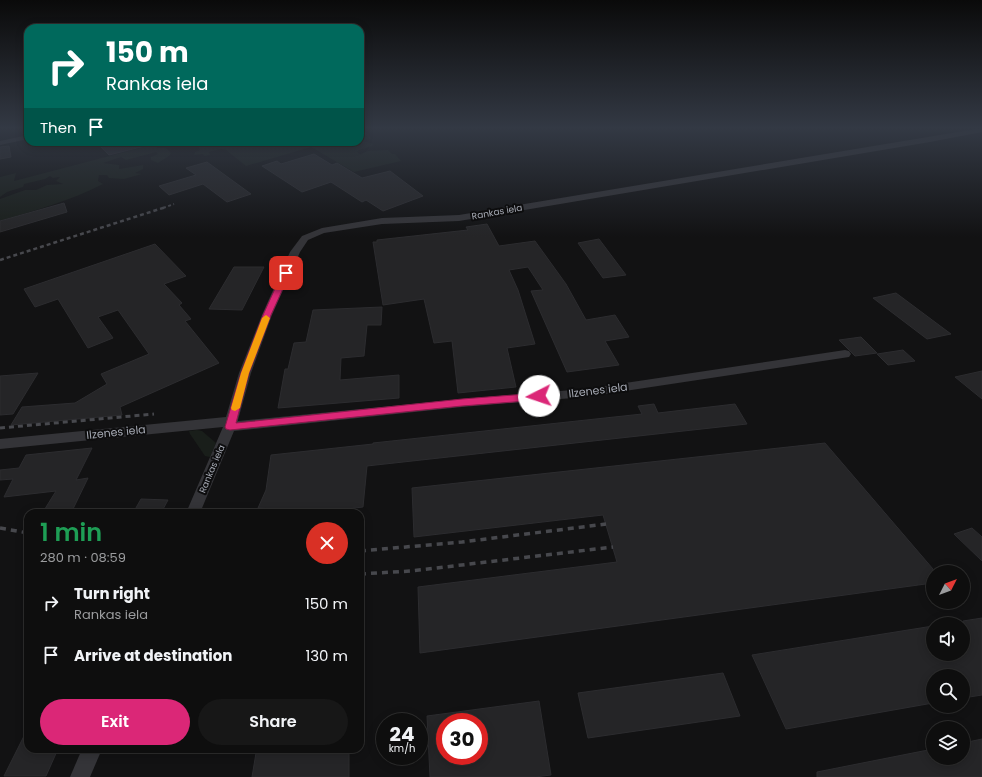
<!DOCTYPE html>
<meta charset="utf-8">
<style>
:root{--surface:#0e0e0e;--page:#171717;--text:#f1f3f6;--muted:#9b9c9e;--line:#2e2e2e;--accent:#db2777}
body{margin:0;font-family:Poppins,sans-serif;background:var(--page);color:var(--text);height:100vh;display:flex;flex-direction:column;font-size:15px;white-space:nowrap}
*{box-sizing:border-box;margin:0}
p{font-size:13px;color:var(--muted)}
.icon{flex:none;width:22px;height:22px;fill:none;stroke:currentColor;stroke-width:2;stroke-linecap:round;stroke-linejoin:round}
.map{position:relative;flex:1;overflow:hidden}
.sheet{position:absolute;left:24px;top:509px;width:340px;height:244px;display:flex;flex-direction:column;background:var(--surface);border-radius:12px;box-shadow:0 2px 10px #0003,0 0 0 1px var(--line)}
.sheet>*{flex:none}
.banner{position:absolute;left:24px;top:24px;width:340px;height:122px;border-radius:12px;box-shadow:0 2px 10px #0003,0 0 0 1px var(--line);background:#00695c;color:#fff;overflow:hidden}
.needle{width:26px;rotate:48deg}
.controls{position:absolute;left:926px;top:565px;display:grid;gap:8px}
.controls a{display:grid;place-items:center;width:44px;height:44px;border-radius:50%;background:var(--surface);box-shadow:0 2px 10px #0003,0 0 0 1px var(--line);font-size:20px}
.speed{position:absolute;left:376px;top:713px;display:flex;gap:8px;font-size:20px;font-weight:700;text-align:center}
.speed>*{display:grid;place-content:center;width:52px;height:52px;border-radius:50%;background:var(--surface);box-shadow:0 2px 10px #0003,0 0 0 1px var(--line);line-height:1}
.speed small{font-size:10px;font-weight:400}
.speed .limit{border:6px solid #d22;background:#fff;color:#111}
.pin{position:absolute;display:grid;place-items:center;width:34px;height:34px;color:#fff;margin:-17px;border-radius:8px;box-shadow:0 2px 6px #0006}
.me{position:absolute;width:44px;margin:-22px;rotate:266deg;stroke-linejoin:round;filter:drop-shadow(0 0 3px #0008)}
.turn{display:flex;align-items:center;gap:14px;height:84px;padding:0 16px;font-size:18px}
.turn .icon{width:52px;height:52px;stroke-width:2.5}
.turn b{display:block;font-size:28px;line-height:34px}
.then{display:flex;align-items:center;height:38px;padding:0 16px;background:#0003;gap:8px;font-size:15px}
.round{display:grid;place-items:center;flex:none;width:42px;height:42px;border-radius:21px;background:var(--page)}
.overview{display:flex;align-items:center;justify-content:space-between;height:68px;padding:0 16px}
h1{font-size:24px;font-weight:600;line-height:30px;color:#1e9e55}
.cta{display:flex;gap:8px;margin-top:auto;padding:8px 16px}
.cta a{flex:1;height:46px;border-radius:24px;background:var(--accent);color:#fff;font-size:16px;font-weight:600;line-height:46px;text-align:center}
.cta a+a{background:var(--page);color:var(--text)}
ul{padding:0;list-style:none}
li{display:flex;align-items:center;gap:12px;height:52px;padding:0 16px}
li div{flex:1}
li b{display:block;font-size:15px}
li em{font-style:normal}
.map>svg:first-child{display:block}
</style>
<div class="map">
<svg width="982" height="777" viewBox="0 0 982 777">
<rect width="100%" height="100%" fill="#121213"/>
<g fill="#191e1a">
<path d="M360,128L368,133L371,139L363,141L373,144L372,146L359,150L357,152L360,154L368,151L388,150L392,154H395L401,161L354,172L311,147L246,166L226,150L221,149L209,152L210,155L204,156L203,154L194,155L195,152L200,150L199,147L208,142H360Z"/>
<path d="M163,142H186L162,145L156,148H166L171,153L169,156L158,163L151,160V157L158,154L156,152L126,160L121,157L103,163L119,165V169L143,165V169L135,173L142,174L124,179L109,178L107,175H99L98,181L103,184C70,201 36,210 0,221V199L25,190H36L47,185L63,184L56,181L60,177L53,178L50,176L45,179L24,184L23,187L7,192L0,197V177L16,173L14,181Z"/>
<path d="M197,430L202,431L216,443L210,457L205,456L190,434L189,431Z"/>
</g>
<g fill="#252527" stroke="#2c2c2f" fill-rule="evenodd">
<path d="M96,142H144L145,146L109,155Z"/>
<path d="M9,146L11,157L0,159V147Z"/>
<path d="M314,154L332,165L337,163L362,178L390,171L423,196L383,211L366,200L362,202L331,182L302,192L262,166L277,161L281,164Z"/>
<path d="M207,162L251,194L227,202L203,184L169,195L159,186L196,175L186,168Z"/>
<path d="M64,203L67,212L0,232V221Z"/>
<path d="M487,224L499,246L535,241L566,284L586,320L615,315L629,337L605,341L619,365L567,372L531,291L543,290L528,267L509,270L518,290L535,344L507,348L516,387L458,393L452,341L434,343L424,299L383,305L373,242H377V240L468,230L466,227Z"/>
<path d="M599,239L626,275L603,278L578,243Z"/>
<path d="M155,244L186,276L164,284L182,303L179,305L191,319L185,321L219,363L120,407L122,415L11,425L22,407L75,403L107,384L101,374L149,354L118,310L98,317L113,338L88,348L58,299L35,307L24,289Z"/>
<path d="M234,267H264L242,310L209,309Z"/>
<path d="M896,293L951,334L927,339L873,298Z"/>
<path d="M382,307L381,325H367L364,356L341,358L340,380L399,375V398L278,408L285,369H288L294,343L306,342L313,310Z"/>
<path d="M861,337L877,353L855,356L839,340Z"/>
<path d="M903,350L915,361L888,365L877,354Z"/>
<path d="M982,371V399L955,377Z"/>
<path d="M38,373L13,414L0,415V376Z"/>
<path d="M654,404L658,413L735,404L747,424L367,466L363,507L322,512L258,508L266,490L271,455L373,444V443L642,414L638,406Z"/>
<path d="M825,443L933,569V583L420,653L418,587L617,562L603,515L414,537L412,488Z"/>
<path d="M92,448L76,480L88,478L73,509L43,512L56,491L4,497L13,479L0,480V470L19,468L26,455Z"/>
<path d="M141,499L168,500L161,513H133Z"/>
<path d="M972,528L982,537V561L954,534Z"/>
<path d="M982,618V695L963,698V676H933V703L786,729L752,655L933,626V654H963V621Z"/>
<path d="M723,673L740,716L588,738L578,693Z"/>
<path d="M539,701L551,775L535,777H430L427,716ZM445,722H479V756H445Z"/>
<path d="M28,728V749H58L46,776H4Z"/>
<path d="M982,739V777H817V772L933,749V758H963V743Z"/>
<path d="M282,749H349V777H252L256,753Z"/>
</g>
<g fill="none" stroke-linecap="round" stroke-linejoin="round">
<g fill="#343438" fill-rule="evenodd">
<path d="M982,128V132L930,142L459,221L382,224L324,233L308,240L300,252L272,315L251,373L238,420V421L462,399L585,389L845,350L849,351L851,354L849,357L585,397L462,407L234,431L200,513H186L223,427L0,449V439L226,417L239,373L262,315L290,252L302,236L322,228L382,218L459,215Z"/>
<path d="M28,135V139L0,145V141Z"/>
<path d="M82,749H102L90,777H70Z"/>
</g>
<path stroke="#47484d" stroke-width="2" stroke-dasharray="3 2.5" stroke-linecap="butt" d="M163,208L174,204"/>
<path stroke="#47484d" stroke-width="2.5" stroke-dasharray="4 3" stroke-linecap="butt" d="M0,260L166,207"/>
<path stroke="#47484d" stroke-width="3" stroke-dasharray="5 4" stroke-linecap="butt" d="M0,428L154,414"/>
<g stroke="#47484d" stroke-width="3.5" stroke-dasharray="6 5" stroke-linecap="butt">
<path d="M0,528L28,533"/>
<path d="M360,551L462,542L606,524"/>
<path d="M360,574L411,571L613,547"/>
</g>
</g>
<linearGradient id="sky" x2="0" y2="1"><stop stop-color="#0a0a0a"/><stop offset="0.54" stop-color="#333944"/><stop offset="1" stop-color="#333944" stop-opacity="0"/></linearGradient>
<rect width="982" height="237" fill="url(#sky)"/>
<path fill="#db2777" stroke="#8e194d" d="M283,271H289L290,273L271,315L249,373L236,423L462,399L539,393L543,396L539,400L462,406L230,430L226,429L225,427L241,373L263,315Z"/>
<path fill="#f59e0b" d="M266,315L270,318L249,373L240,408L235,411L232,410L231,408L241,373L262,318Z"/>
<g text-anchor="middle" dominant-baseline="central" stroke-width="4" stroke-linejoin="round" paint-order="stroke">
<g font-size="9" fill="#a5a9b3" stroke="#0d0d0e">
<text transform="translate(497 212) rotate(-10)">Rankas iela</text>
<text transform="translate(212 469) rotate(-67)">Rankas iela</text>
</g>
<g font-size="11" fill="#a5a9b3" stroke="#0d0d0e">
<text transform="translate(598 390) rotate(-7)">Ilzenes iela</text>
<text transform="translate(116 432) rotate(-6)">Ilzenes iela</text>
</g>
</g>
</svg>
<div class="controls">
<a><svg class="needle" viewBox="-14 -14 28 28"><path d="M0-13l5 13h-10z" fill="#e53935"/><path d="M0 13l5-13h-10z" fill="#9b9c9e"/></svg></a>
<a><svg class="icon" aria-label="sound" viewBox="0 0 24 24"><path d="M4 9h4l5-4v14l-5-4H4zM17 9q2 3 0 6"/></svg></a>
<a><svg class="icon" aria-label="search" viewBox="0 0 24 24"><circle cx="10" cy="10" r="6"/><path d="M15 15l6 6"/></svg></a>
<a><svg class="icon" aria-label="layers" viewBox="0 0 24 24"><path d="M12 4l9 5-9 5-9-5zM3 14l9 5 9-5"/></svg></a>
</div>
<div class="speed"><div>24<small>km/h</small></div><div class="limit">30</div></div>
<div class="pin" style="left:286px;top:273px;background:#d93025"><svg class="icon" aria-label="arrive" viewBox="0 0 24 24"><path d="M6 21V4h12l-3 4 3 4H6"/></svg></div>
<svg class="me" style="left:539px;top:396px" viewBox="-20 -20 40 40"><circle r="19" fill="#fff"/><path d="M0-13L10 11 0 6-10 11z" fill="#db2777"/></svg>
<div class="banner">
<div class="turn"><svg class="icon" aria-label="right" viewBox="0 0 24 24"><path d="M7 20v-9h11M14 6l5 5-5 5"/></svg><div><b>150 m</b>Rankas iela</div></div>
<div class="then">Then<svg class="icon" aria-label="arrive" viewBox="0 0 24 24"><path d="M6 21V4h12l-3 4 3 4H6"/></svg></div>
</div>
<section class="sheet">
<div class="overview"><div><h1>1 min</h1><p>280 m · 08:59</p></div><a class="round" style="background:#d93025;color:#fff"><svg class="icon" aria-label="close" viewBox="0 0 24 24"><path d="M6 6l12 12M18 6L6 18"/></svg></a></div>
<ul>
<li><svg class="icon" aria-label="right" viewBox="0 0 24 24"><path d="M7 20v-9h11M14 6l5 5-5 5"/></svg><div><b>Turn right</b><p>Rankas iela</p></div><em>150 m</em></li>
<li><svg class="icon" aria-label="arrive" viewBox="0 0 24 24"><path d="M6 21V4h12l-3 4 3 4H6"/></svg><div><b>Arrive at destination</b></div><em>130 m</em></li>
</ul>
<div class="cta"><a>Exit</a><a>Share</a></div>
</section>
</div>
